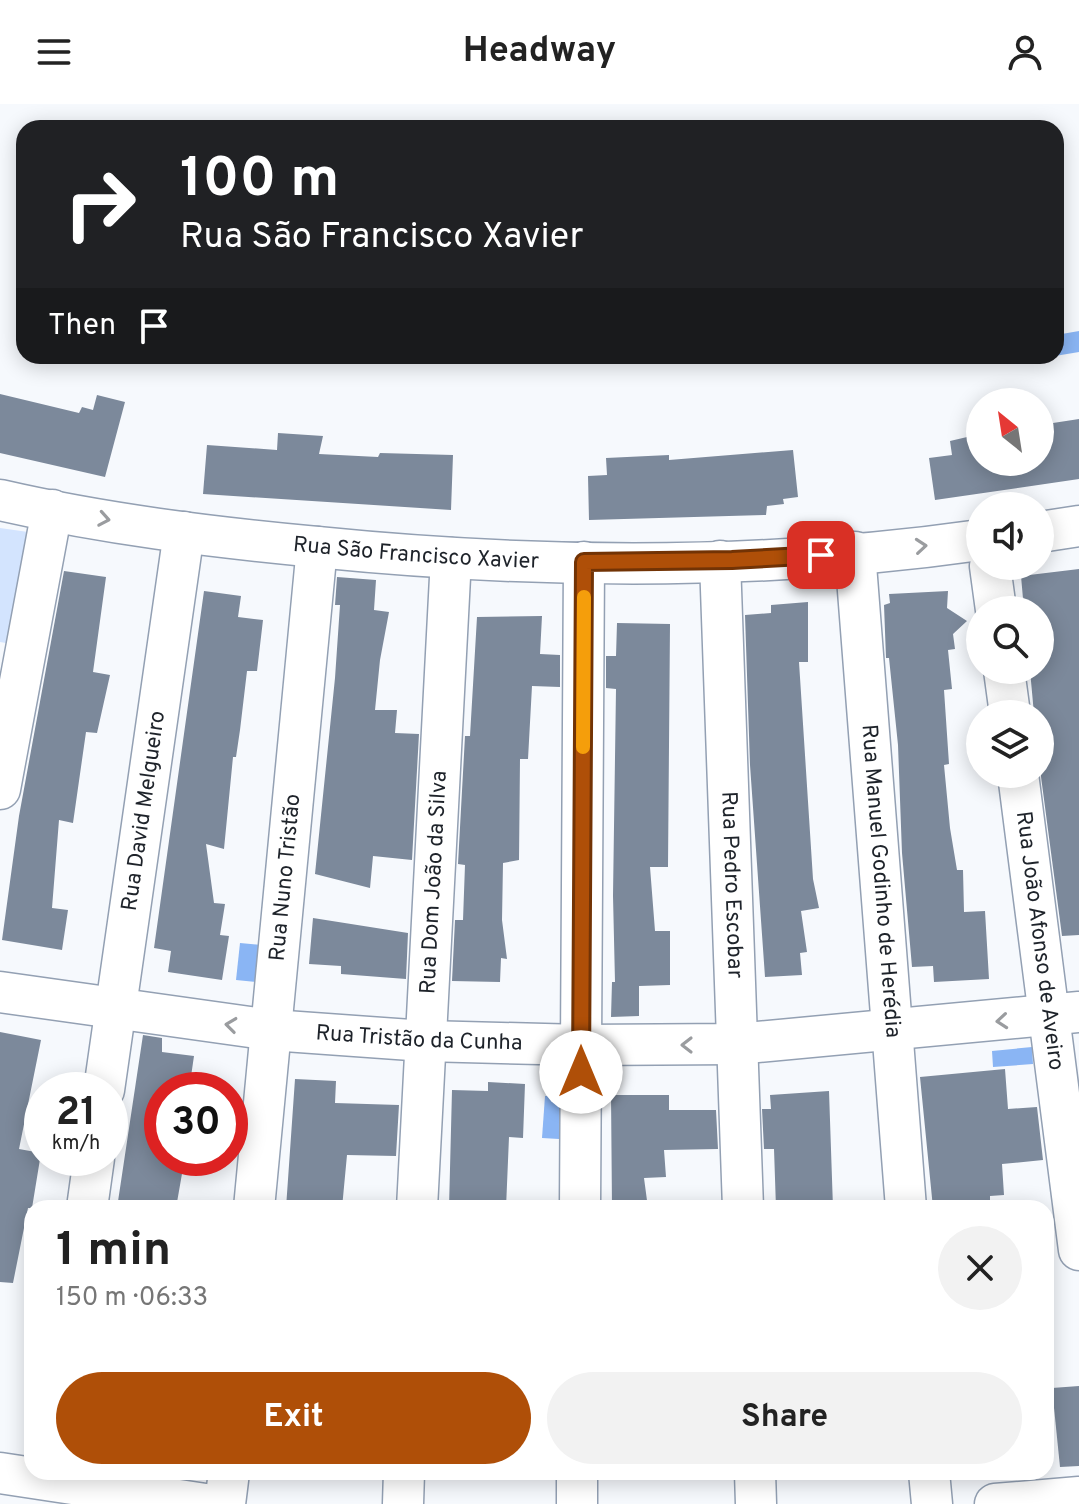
<!DOCTYPE html>
<meta charset="utf-8">
<style>
:root{--surface:#fff;--page:#f2f2f2;--text:#222;--muted:#767676;--accent:#af4f08}
body{margin:0;font-family:Overpass,sans-serif;background:var(--page);color:var(--text);height:100vh;display:flex;flex-direction:column;font-size:30px;white-space:nowrap}
*{box-sizing:border-box;margin:0}
p{font-size:26px;color:var(--muted)}
.icon{flex:none;width:44px;height:44px;fill:none;stroke:currentColor;stroke-width:2;stroke-linecap:round;stroke-linejoin:round}
.map{position:relative;flex:1;overflow:hidden}
.side{position:absolute;left:24px;top:1096px;width:1030px;height:280px;display:flex;flex-direction:column;background:var(--surface);border-radius:24px;box-shadow:0 4px 20px #0003}
.side>*{flex:none}
.top-card{position:absolute;left:16px;top:16px;width:1048px;height:244px;border-radius:24px;box-shadow:0 4px 20px #0003;background:#202124;color:#fff;overflow:hidden}
.needle{width:52px;rotate:330deg}
.fabs{position:absolute;left:966px;top:284px;display:grid;gap:16px}
.fabs a{display:grid;place-items:center;width:88px;height:88px;border-radius:50%;background:var(--surface);box-shadow:0 4px 20px #0003;font-size:40px}
.speed{position:absolute;left:24px;top:968px;display:flex;gap:16px;font-size:40px;font-weight:700;text-align:center}
.speed>*{display:grid;place-content:center;width:104px;height:104px;border-radius:50%;background:var(--surface);box-shadow:0 4px 20px #0003;line-height:1}
.speed small{font-size:20px;font-weight:400}
.speed .limit{border:12px solid #d22;background:#fff;color:#111}
.pin{position:absolute;display:grid;place-items:center;width:68px;height:68px;color:#fff;margin:-34px;border-radius:16px;box-shadow:0 4px 12px #0006}
.me{position:absolute;width:88px;margin:-44px;rotate:0deg;stroke-linejoin:round;filter:drop-shadow(0 0 6px #0008)}
.turn{display:flex;align-items:center;gap:28px;height:168px;padding:0 32px;font-size:36px}
.turn .icon{width:104px;height:104px;stroke-width:2.5}
.turn b{display:block;font-size:56px;line-height:68px}
.then{display:flex;align-items:center;height:76px;padding:0 32px;background:#0003;gap:16px;font-size:30px}
.round{display:grid;place-items:center;flex:none;width:84px;height:84px;border-radius:42px;background:var(--page)}
.headline{display:flex;align-items:center;justify-content:space-between;height:136px;padding:0 32px}
h1{font-size:48px;font-weight:700;line-height:60px}
.action{display:flex;gap:16px;margin-top:auto;padding:16px 32px}
.action a{flex:1;height:92px;border-radius:48px;background:var(--accent);color:#fff;font-size:32px;font-weight:700;line-height:92px;text-align:center}
.action a+a{background:var(--page);color:var(--text)}
header{display:flex;justify-content:space-between;align-items:center;height:104px;padding:0 32px;background:var(--surface);font-size:36px;font-weight:700}
.map>svg:first-child{display:block}
</style>
<header><svg class="icon" aria-label="menu" viewBox="0 0 24 24"><path d="M4 6h16M4 12h16M4 18h16"/></svg>Headway<svg class="icon" aria-label="person" viewBox="0 0 24 24"><circle cx="12" cy="8" r="4"/><path d="M4 21q1-7 8-7t8 7"/></svg></header>
<div class="map">
<svg width="1079" height="1400" viewBox="0 0 1079 1400">
<rect width="100%" height="100%" fill="#f6f9fd"/>
<path fill="#d3e4fe" d="M0,424L35,429L6,539L0,538Z"/>
<g fill="#8ab5f4">
<path d="M1079,227V248L1043,254L1042,252H1056V231Z"/>
<path d="M240,839L261,841L257,878L236,876Z"/>
<path d="M1032,943L1033,960L993,963L992,947Z"/>
<path d="M545,992H562L559,1035L542,1034Z"/>
</g>
<g fill="#7c899b">
<path d="M0,290L79,309L82,303L93,306L97,291L125,298L105,373L0,349Z"/>
<path d="M1079,315V375L935,396L929,354L952,351L950,337L980,330V358H1040V321Z"/>
<path d="M278,329L323,332L319,350L378,353L380,349L453,351L451,406L203,390L207,341L277,346Z"/>
<path d="M793,346L798,393L783,395L784,400L767,402L766,411L589,416L588,372L607,371L606,354L669,351V356Z"/>
<path d="M1079,465V831L1062,832L1040,665V610H1034L1030,566H1040V506H1024L1021,472Z"/>
<path d="M64,467L106,473L93,568L110,571L97,629L86,628L73,719L59,716L52,804L68,806L62,846L2,836L19,712Z"/>
<path d="M337,473L376,476L374,506L389,508L380,556L375,606H397L395,629L419,630L412,756L373,752L370,784L315,770L335,574L340,501H335Z"/>
<path d="M204,487L241,492L238,513L263,516L257,567H247L240,626L236,653H233L224,745L206,740L214,799L225,800L220,831L229,832L222,876L168,868L171,847L154,844Z"/>
<path d="M948,487L947,504L967,517L953,530L955,545L948,546L952,585L944,586L949,660L944,661L950,724L957,766H963L964,808L985,807L989,875L934,878L933,862L912,863L902,749L898,641L889,554H886L884,501L890,499L889,490Z"/>
<path d="M808,498V558H799L813,775L819,804L801,807L807,848L800,849L802,871L765,873L750,661L745,511L771,509V501Z"/>
<path d="M542,512L540,550L560,551V583L532,582L528,655H520L519,756L503,759L502,816L507,855L501,854L500,878L452,877L455,816H463L465,761L458,760L465,632H470L477,513Z"/>
<path d="M617,519L670,520L668,763H650L655,827H670V881L639,882V912L611,913L612,878H615L613,792L616,585L606,584V552H616Z"/>
<path d="M313,814L408,829L406,875L341,870V862L309,860Z"/>
<path d="M0,928L41,936L19,1045L41,1049L32,1104H28L13,1179L0,1178Z"/>
<path d="M143,931L162,934V948L194,952L189,986H162V1054H166L165,1060L183,1064L176,1104H117Z"/>
<path d="M1005,965L1008,1005L1037,1003L1043,1056L1002,1060L1004,1091L990,1092V1104H933L920,973Z"/>
<path d="M295,975L336,977L335,999L399,1001L396,1052L347,1051L342,1104H286Z"/>
<path d="M488,978L525,980L523,1034L509,1033L506,1104H449L452,986L488,987Z"/>
<path d="M829,987L833,1104H776L774,1045H764L762,1005H771L770,991Z"/>
<path d="M611,991H669V1006H716L718,1045L664,1046L666,1073L644,1074L648,1104H612Z"/>
<path d="M1079,1282V1362L1060,1363L1052,1284Z"/>
</g>
<g fill="none" stroke-linecap="round" stroke-linejoin="round">
<g stroke="#93a0b3" stroke-width="43">
<g id="street">
<path id="s1" d="M0,396C104,420 211,433 317,443C536,465 762,467 980,436"/>
<path d="M1040,428L1079,422"/>
<path id="s2" d="M855,448L906,1104"/>
<path id="s3" d="M720,457L743,1104"/>
<path d="M990,462L996,506"/>
<path d="M1004,566L1010,610"/>
<path id="s4" d="M1018,670L1079,1146"/>
<path d="M0,685L52,406"/>
<path id="s5" d="M0,888L271,926L425,937L581,941L736,940L1079,908"/>
<path id="s6" d="M104,986L184,428"/>
<path d="M87,1104L94,1054"/>
<path id="s7" d="M254,1104L317,443"/>
<path id="s8" d="M417,1104L451,454"/>
<path d="M580,1104L584,458"/>
<path d="M755,1368L756,1400"/>
<path d="M929,1368L932,1400"/>
<path d="M0,1369L205,1400"/>
<path d="M225,1400L229,1368"/>
<path d="M403,1400L404,1368"/>
<path d="M577,1400V1368"/>
<path d="M995,1400L1079,1393"/>
</g>
</g>
<use href="#street" stroke="#fff" stroke-width="40"/>
</g>
<defs><path id="oneway-chevron" d="M-2-3.5L2.5 0L-2 3.5" fill="none" stroke-width="1.6" stroke-linecap="round" stroke-linejoin="round" transform="scale(2)"/></defs>
<g stroke="#9a9c9f">
<use href="#oneway-chevron" transform="translate(104 415) rotate(10)"/>
<use href="#oneway-chevron" transform="translate(921 442) rotate(-5)"/>
<use href="#oneway-chevron" transform="translate(1002 917) rotate(175)"/>
<use href="#oneway-chevron" transform="translate(231 921) rotate(-173)"/>
<use href="#oneway-chevron" transform="translate(687 941) rotate(180)"/>
</g>
<g fill="none" stroke-linecap="round" stroke-linejoin="round">
<g stroke="#723305" stroke-width="20">
<path id="route" d="M581,968L584,458L732,456L821,451"/>
</g>
<use href="#route" stroke="#af4f08" stroke-width="14"/>
<path stroke="#f59e0b" stroke-width="14" d="M583,643L584,493"/>
</g>
<g text-anchor="middle" dominant-baseline="central" stroke-width="8" stroke-linejoin="round" paint-order="stroke">
<g font-size="22" fill="#1e232a" stroke="#f6f9fd">
<text stroke="none"><textPath href="#s1" startOffset="420">Rua São Francisco Xavier</textPath></text>
<text stroke="none"><textPath href="#s6" startOffset="282">Rua David Melgueiro</textPath></text>
<text stroke="none"><textPath href="#s7" startOffset="332">Rua Nuno Tristão</textPath></text>
<text stroke="none"><textPath href="#s2" startOffset="330">Rua Manuel Godinho de Herédia</textPath></text>
<text stroke="none"><textPath href="#s8" startOffset="326">Rua Dom João da Silva</textPath></text>
<text stroke="none"><textPath href="#s3" startOffset="324">Rua Pedro Escobar</textPath></text>
<text stroke="none"><textPath href="#s4" startOffset="168">Rua João Afonso de Aveiro</textPath></text>
<text stroke="none"><textPath href="#s5" startOffset="422">Rua Tristão da Cunha</textPath></text>
</g>
</g>
</svg>
<div class="fabs">
<a><svg class="needle" viewBox="-14 -14 28 28"><path d="M0-13l5 13h-10z" fill="#e53935"/><path d="M0 13l5-13h-10z" fill="#767676"/></svg></a>
<a><svg class="icon" aria-label="sound" viewBox="0 0 24 24"><path d="M4 9h4l5-4v14l-5-4H4zM17 9q2 3 0 6"/></svg></a>
<a><svg class="icon" aria-label="search" viewBox="0 0 24 24"><circle cx="10" cy="10" r="6"/><path d="M15 15l6 6"/></svg></a>
<a><svg class="icon" aria-label="layers" viewBox="0 0 24 24"><path d="M12 4l9 5-9 5-9-5zM3 14l9 5 9-5"/></svg></a>
</div>
<div class="speed"><div>21<small>km/h</small></div><div class="limit">30</div></div>
<div class="pin" style="left:821px;top:451px;background:#d93025"><svg class="icon" aria-label="arrive" viewBox="0 0 24 24"><path d="M6 21V4h12l-3 4 3 4H6"/></svg></div>
<svg class="me" style="left:581px;top:968px" viewBox="-20 -20 40 40"><circle r="19" fill="#fff"/><path d="M0-13L10 11 0 6-10 11z" fill="#af4f08"/></svg>
<div class="top-card">
<div class="turn"><svg class="icon" aria-label="right" viewBox="0 0 24 24"><path d="M7 20v-9h11M14 6l5 5-5 5"/></svg><div><b>100 m</b>Rua São Francisco Xavier</div></div>
<div class="then">Then<svg class="icon" aria-label="arrive" viewBox="0 0 24 24"><path d="M6 21V4h12l-3 4 3 4H6"/></svg></div>
</div>
<section class="side">
<div class="headline"><div><h1>1 min</h1><p>150 m · 06:33</p></div><a class="round"><svg class="icon" aria-label="close" viewBox="0 0 24 24"><path d="M6 6l12 12M18 6L6 18"/></svg></a></div>
<div class="action"><a>Exit</a><a>Share</a></div>
</section>
</div>
